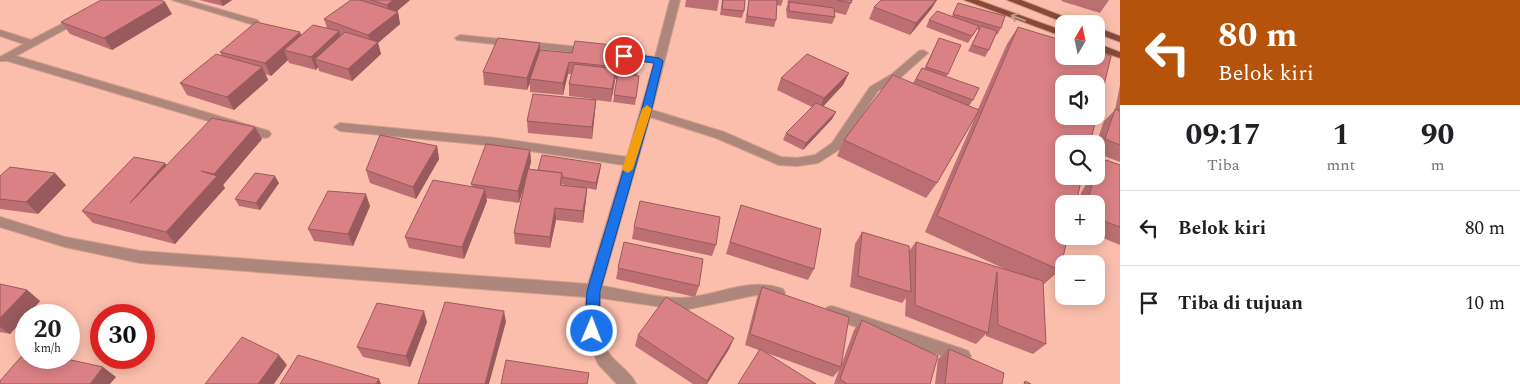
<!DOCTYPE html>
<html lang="id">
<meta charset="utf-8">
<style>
:root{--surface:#fff;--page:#f6f6f6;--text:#202124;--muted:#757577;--line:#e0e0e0}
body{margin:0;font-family:Spectral,serif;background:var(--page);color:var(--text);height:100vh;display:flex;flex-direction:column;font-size:19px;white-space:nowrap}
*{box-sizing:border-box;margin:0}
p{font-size:16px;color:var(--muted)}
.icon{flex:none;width:28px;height:28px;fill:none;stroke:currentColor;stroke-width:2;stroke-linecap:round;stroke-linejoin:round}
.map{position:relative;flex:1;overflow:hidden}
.details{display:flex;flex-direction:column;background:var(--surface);width:400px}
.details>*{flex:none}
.top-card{background:#b45309;color:#fff;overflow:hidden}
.needle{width:32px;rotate:9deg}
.tools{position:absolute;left:1055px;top:15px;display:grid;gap:10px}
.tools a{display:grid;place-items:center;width:50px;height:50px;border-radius:10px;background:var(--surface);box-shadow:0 2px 12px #0003;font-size:25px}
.speed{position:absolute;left:15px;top:304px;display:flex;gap:10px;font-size:25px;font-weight:700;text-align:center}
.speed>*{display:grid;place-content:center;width:65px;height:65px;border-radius:50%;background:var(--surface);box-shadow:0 2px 12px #0003;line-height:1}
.speed small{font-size:12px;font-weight:400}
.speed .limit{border:8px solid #d22;background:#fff;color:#111}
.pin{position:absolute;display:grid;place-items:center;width:42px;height:42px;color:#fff;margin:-21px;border:2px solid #fff;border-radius:50%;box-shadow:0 1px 5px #0007}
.me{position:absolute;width:55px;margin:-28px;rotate:1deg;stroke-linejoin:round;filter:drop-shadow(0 0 4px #0008)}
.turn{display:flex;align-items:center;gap:18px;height:105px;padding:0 15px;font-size:22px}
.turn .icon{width:65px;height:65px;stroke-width:2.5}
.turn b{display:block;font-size:35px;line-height:42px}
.eta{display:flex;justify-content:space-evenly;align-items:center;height:85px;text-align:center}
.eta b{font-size:30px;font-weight:700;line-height:35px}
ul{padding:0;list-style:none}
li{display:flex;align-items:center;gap:15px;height:75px;padding:0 15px;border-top:1px solid var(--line)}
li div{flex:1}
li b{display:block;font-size:19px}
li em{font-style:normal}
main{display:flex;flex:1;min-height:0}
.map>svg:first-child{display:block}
</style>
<main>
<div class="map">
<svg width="1120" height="384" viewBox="0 0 1120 384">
<rect width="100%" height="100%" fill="#fbbeac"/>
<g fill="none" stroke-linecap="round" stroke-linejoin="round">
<g stroke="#d29c8c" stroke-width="2">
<g id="minor">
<path d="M172,0H187L257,20L259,22L254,25L251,24Z"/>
<path d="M670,0H680L652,110L724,132L781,157L797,158L815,155L832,143L870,87L892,74L919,51L923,50L928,53L900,78L878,91L840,149L818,163L797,166L779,165L716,138L650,117L602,286C627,290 655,298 681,298C717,297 747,276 783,289L785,293L783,297L778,299L756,295L684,310L600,298C600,317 597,339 610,355C618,365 631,372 636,384H617L598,364L585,331L586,297L140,263L65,247L0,227V217L65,237L140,251L588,284L624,165L496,146L340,131L334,127L340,123L496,138L627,157L654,63L624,59L619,56L624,53L655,57Z"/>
<path d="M79,15L82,16V20L16,56L269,131L271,134L269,137L265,138L8,61H0V57L24,44L0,36V30L31,40Z"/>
<path d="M460,35L589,48L594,51L589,54L457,40L455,38Z"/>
<path d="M832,306L963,349L968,351L971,356L968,361L963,363L827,317L825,312L827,307Z"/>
</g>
</g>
<g stroke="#d29c8c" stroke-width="2">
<g id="major">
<path d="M964,0H978L1064,31V37Z"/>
<path d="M1007,0H1021L1083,24H1068Z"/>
<path d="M1096,27L1120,36V42L1096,33Z"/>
<path d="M1096,43L1120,52V58L1096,50Z"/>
</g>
</g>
<use href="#minor" fill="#ad877c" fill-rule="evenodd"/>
<use href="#major" fill="#8a4936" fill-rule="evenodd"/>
</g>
<g fill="#bb6f72" fill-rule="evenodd">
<path d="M199,0H232L223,6Z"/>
<path d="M351,0H410L396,12H398L400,24L378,43L381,54L352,81L319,71L318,67L316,70L289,63L288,60L271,76L266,74L268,80L234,110L187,95L180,83L222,56L220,52L301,35L327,28L324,19Z"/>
<path d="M686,0H719L717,11L685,7Z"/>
<path d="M722,0H745L744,11L742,18L720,15Z"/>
<path d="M749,0H783L781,6L777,5L776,20L774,27L745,23Z"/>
<path d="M788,0H852L846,15L834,12L835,17L832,24L787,18L786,9L788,3H787Z"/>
<path d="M1062,0H1109L1100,13L1061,1Z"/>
<path d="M958,3L1001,28L997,35L996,34L989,50L985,57L968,51L979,30L977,29L968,43L926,27L929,20L952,16Z"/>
<path d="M874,7L932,8L910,35L869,19Z"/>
<path d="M172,14L112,50L70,34L61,22Z"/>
<path d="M1018,27L1060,270L1043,285L1046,344L1033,354L986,336V334L976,344L905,316L906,298L902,303L850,287L855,244L862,232L909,251L916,242L1009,271L925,232L976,115L937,183L926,198L837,156L844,140L913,83L922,68L924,69L939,38L948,74L946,77L973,100L969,106L978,109L1007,44Z"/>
<path d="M540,43V50L572,53L641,48L637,75L639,76L635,105L613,102L617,79H615L611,102L596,100L592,139L528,133L527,121L593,99L569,96V84L571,74H568L563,95L530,92V83L527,90L484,85L483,72Z"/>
<path d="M849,73L843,85L823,106L836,112L832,119L803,150L783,140L786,133L812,107L777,90L781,78Z"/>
<path d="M1120,85V162L1096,153V144L1104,121L1115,110Z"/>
<path d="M255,127L262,139L223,185L225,188L175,244L93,223L82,211L166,165Z"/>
<path d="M437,146L439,159L416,199L370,183L366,170Z"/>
<path d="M530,150L531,162L529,170H538L601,164L600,171L596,190L587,188L586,200L583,223L556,220L550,248L515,244L514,233L524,185L519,203L486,198L487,201L464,259L409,248L405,237L472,187L471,184ZM562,184L565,185L583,187L562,185Z"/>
<path d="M1106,160L1120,165V245L1096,235V204H1078L1081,193L1091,176H1096V169Z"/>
<path d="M0,176L66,185L38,214L0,209Z"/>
<path d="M279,183L260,210L239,206L235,199Z"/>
<path d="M741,205L814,269L808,280L726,254Z"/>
<path d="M370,206L353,246L314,241L308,229Z"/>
<path d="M634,227L716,245L712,256L632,239Z"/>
<path d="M618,268L699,286L695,297L616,279Z"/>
<path d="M0,284L27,290L40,301L10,334L0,332Z"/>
<path d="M762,287L842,363L854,330L862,320L930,384H834L839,370L833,377L745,345L757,298Z"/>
<path d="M427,322L410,367L363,357L357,347Z"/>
<path d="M638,335L734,338L729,349L707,384H693L635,346Z"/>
<path d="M949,349L1002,384H935L938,359Z"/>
</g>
<g fill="#995a5d">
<path d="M220,0H232L223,6Z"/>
<path d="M393,0H410L390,17L387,5Z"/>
<path d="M936,0H937L932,8L910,35L916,23Z"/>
<path d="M165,2L172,14L112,50L104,38Z"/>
<path d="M398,12L400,24L378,43L381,54L352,81L348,69L372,47L368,35Z"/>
<path d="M339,31L343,43L315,59L318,67L316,70L311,57Z"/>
<path d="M300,32L305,45L284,50L288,60L271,76L265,63Z"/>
<path d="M540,43V55L530,79V83L527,90V78Z"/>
<path d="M569,62L568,74L563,95V83Z"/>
<path d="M262,67L268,80L234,110L227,97Z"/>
<path d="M616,69L615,81L611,102L612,89Z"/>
<path d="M849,73L843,85L819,111L824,98Z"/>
<path d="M596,100L595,112L592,139V127Z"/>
<path d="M836,112L832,119L803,150L806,143Z"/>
<path d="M255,127L262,139L223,185L225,188L175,244L166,232L216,177L214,174Z"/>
<path d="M437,146L439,159L416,199L413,187Z"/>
<path d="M530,150L531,162L519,203L518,191Z"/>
<path d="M165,163L174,175L130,203Z"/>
<path d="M601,164L600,171L596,190V183Z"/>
<path d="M55,173L66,185L38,214L26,202Z"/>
<path d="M275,176L279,183L260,210L256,203Z"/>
<path d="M587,188L586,200L583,223V211Z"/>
<path d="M485,189L487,201L464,259L462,247Z"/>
<path d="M366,194L370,206L353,246L348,234Z"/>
<path d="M555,208L556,220L550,248V237Z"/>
<path d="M27,290L40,301L28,315H26V316L10,334L0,327V318Z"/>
<path d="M424,311L427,322L410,367L406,356Z"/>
<path d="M504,311L506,322L489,384H485Z"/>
<path d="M734,338L729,349L707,384H706Z"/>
<path d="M279,355L287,365L274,384H258Z"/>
<path d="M103,367L116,377L110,384H90Z"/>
<path d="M379,379L381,384H376Z"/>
</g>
<g fill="#da8185" stroke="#995a5d" fill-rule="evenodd">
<path d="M101,0H160L165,2L104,38L61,22Z"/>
<path d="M351,0H360L398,12L368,35L324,19Z"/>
<path d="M371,0H393L387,5Z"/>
<path d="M723,0H745L744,11L722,9Z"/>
<path d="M749,0H777L776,20L747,16Z"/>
<path d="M837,0H852L851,3Z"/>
<path d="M881,0H936L916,23L874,7Z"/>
<path d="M789,2L834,8L835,17L789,11Z"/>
<path d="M958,3L1005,16L1001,28L953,14Z"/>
<path d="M937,11L979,26L972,36L929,20Z"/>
<path d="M256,22L300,32L265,63L220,52Z"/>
<path d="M313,25L339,31L311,57L284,50Z"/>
<path d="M981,26L997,31L989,50L972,45Z"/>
<path d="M1018,27L1064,41V56H1096V51L1111,56L1090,144H1064V176H1082L1076,204H1064V236H1068L1060,270L937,216ZM1064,84H1096V116H1064Z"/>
<path d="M345,32L378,42L348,69L315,59Z"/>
<path d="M498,38L540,43L527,78L483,72Z"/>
<path d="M939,38L961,45L948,74L926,67Z"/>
<path d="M575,41L641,48L638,69L569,62L563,83L530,79L540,50L572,53Z"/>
<path d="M216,54L262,67L227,97L180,83Z"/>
<path d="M807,54L849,73L824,98L781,78Z"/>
<path d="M574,64L616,69L612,89L569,84Z"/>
<path d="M922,68L979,88L973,100L916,79Z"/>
<path d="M618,73L639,76L636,98L614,95Z"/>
<path d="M893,75L979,110L937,183L844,140Z"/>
<path d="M533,94L596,100L592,127L527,121Z"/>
<path d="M816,103L836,112L806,143L786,133Z"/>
<path d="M1115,109L1120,111V145L1105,139Z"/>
<path d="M212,118L255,127L214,174L201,171L217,176L166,232L82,211L134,157L165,163L130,203Z"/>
<path d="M380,135L437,146L413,187L366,170Z"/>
<path d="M486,144L530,150L518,191L471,184Z"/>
<path d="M542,155L601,164L596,183L562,177V173L538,170Z"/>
<path d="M1106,160L1120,165V227L1096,218V204H1087L1093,181Z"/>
<path d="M10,167L55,173L26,202L0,199V176Z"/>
<path d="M528,169L562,173L560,185L587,188L583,211L555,208L550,237L514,233Z"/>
<path d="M255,173L275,176L256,203L235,199Z"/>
<path d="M433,180L485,189L462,247L405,237Z"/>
<path d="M328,191L366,194L348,234L308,229Z"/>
<path d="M640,201L720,217L716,245L634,227Z"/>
<path d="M741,205L821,229L814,269L730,242Z"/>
<path d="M862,232L909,246L911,292L858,276Z"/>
<path d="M624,242L703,259L699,286L618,268Z"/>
<path d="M916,242L1043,281L1046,344L998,325L997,272L988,333L915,305Z"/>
<path d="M0,284L27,290L0,318Z"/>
<path d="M762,287L849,317L841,367L750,334Z"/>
<path d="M666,297L734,338L707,381L638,335Z"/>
<path d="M445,302L504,311L485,384H418Z"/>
<path d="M377,303L424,311L406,356L357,347Z"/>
<path d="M862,320L938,356L930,384H847L840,379Z"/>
<path d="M242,337L279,355L258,384H205Z"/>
<path d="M760,349L816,384H738Z"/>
<path d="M949,349L1004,373L1002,384H945Z"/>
<path d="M26,351V358H62L103,367L90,384H0V381Z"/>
<path d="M298,355L379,379L376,384H280Z"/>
<path d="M506,360L589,373L587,384H501Z"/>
<path d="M1025,381L1031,384H1024Z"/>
</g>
<defs><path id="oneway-shaft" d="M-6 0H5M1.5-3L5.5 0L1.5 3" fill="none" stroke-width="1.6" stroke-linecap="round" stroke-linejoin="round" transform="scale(1.25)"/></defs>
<use stroke="#c29a8e" href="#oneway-shaft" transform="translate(1018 18) rotate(-160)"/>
<path fill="#1a73e8" stroke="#114b97" d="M624,53L659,58L663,61L651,112L600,291L599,331L597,335L592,337L587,335L585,331L587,291L641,112L654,63L621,58V54Z"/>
<path fill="#f59e0b" d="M647,105L652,109L633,169L628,173L624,171L622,169L642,109Z"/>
</svg>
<div class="tools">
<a><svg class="needle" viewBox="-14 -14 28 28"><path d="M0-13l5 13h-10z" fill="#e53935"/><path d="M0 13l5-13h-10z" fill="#757577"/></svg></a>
<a><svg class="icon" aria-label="sound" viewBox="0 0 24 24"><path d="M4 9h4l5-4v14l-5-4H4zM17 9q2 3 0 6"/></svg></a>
<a><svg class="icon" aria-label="search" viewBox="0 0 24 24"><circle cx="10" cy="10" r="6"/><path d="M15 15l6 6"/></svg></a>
<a>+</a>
<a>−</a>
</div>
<div class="speed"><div>20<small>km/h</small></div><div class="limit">30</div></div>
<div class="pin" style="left:624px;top:56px;background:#d93025"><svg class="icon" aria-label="arrive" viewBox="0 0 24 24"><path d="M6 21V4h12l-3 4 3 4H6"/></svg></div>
<svg class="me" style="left:592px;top:331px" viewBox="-20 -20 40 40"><circle r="17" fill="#1a73e8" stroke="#fff" stroke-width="3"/><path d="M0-11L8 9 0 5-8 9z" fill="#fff"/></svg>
</div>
<section class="details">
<div class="top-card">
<div class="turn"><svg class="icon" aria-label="left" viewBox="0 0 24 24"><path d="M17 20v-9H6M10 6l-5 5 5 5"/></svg><div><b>80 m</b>Belok kiri</div></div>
</div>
<div class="eta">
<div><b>09:17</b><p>Tiba</p></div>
<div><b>1</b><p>mnt</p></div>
<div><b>90</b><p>m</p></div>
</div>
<ul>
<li><svg class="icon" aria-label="left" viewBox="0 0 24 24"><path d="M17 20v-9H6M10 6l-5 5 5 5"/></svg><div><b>Belok kiri</b></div><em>80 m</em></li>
<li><svg class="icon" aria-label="arrive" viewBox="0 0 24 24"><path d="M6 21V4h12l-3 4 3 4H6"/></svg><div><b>Tiba di tujuan</b></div><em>10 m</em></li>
</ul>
</section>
</main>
